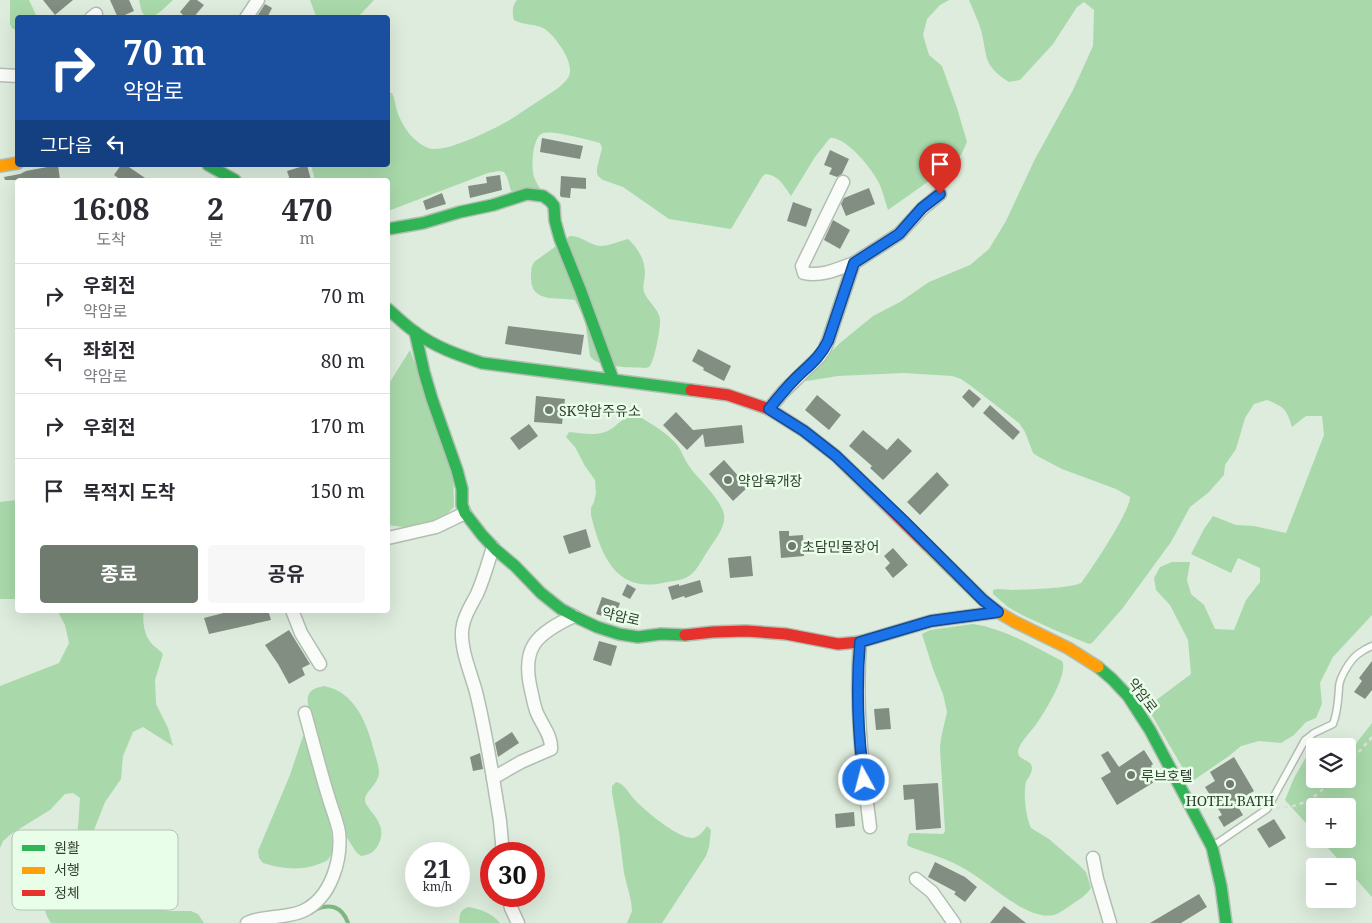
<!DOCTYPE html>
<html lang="ko">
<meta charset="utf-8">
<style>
:root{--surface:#fff;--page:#f7f7f7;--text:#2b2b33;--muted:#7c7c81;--line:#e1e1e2;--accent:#6e7b6e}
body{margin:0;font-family:"Noto Serif","Noto Sans KR",serif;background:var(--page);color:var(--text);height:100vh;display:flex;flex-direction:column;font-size:19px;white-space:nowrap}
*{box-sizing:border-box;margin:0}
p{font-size:16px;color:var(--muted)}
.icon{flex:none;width:28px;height:28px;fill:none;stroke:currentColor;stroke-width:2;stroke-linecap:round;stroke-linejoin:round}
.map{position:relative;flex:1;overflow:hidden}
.details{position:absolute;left:15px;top:178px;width:375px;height:435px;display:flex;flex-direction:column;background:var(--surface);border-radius:5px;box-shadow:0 5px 20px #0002}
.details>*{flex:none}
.banner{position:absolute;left:15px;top:15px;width:375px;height:152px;border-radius:5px;box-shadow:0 5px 20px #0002;background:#1a4fa0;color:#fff;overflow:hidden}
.fabs{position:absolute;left:1306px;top:738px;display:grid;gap:10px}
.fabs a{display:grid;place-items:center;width:50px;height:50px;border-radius:5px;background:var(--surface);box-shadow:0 5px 20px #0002;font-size:25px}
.speed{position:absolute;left:405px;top:842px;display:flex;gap:10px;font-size:25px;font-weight:700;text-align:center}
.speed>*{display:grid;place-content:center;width:65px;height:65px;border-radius:50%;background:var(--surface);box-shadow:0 5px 20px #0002;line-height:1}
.speed small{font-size:12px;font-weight:400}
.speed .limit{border:8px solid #d22;background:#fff;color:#111}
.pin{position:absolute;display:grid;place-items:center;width:42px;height:42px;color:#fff;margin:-51px -21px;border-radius:50% 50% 50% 0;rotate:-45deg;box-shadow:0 0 5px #0007}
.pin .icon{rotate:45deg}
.me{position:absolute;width:55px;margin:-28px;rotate:353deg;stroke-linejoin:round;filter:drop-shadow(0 0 4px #0008)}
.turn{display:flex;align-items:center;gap:18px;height:105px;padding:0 25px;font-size:22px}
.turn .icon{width:65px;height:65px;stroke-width:2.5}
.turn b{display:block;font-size:35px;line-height:42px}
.then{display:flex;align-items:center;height:48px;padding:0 25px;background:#0003;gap:10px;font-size:19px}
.eta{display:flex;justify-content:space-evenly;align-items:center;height:85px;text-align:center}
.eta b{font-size:30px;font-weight:700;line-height:35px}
.primary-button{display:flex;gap:10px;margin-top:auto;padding:10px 25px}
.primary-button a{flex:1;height:58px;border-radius:5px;background:var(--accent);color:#fff;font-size:20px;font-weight:700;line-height:58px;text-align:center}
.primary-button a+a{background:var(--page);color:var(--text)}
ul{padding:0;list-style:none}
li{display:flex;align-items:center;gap:15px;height:65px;padding:0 25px;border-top:1px solid var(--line)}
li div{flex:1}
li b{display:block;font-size:19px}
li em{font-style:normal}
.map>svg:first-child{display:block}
</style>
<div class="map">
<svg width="1372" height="923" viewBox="0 0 1372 923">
<rect width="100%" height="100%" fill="#ddecdd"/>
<g fill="#a9d9ab">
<path d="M10,0H29L37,17L18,18L17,31L12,28L10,24Z"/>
<path d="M139,0H173C167,5 153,22 145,16C141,13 140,4 139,0Z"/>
<path d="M310,0H374L358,17L328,18L323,16H316Z"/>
<path d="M517,0H949L940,5L927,19L923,35L929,55L942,66L957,108L967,142L962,153L953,164L888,210C885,201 883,192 879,183C873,170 846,136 830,138L815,157L791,196C784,186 779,175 765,174L762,177L731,229L669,219L623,187L603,180L598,176L597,173V168L602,148L600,143C589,140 553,130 543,133C532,137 531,168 534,177C536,183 540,188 543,194L511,191L507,177L504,172L499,171L488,173L388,211V180H315L311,165H388V93H392C395,99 395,105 397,111C402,126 413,142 428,148C444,154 490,131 506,122C517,116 527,108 537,102C547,95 569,84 570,72C572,59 553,33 543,28C533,23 524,26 514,20C512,13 512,6 517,0Z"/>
<path d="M967,0H1372V615L1333,657L1320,683L1322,704L1316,718L1306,722L1294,735L1281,743L1259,741L1241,746L1229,756L1191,782L1147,707L1191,674L1188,640L1170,605L1156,590L1154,578L1160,567L1172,562H1190L1187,580L1191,594L1204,605L1215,629L1234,630L1246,600L1260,582V568L1238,558L1231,573L1191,554L1204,529L1213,516L1236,525L1254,526L1286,533L1324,435L1322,416H1306L1292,427C1287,409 1283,406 1267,400L1254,404L1245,418L1236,449L1225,465L1224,475L1208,493L1190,507L1171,542L1122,609L1092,643L1089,644L1057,631L1024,616L1008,607L993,594V590C999,588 1006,590 1013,590C1031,589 1065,589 1081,583C1091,570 1131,510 1130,497L1116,489L1062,469L1039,457L1033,453L1025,432L1019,423L971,386L961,379L952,376L904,373L838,376L807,381L805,379L810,372L840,343L873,316L900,302L929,282L970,265L989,249L1006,221L1035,159L1073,90L1093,46L1094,10L1084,2L1077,7L1053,44L1020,80L1009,82C982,65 988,57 981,30C978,20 973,10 969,0Z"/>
<path d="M570,236C581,235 589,245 600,246C610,246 619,241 628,239C638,248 645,260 645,273C645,280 642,285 644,292C648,302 658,308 660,319C661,326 655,357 651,364C650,367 649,367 645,368C631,367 597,368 590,356L585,320L575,300C556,297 531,303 531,278C531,272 531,267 534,262Z"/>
<path d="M410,350L453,467L454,507L445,516L432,522L410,528L388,525V385Z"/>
<path d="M636,414C647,422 658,427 667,435C673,440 679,446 682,453C684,457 686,462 689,466C698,479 722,500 724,515C726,526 715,540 709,549C703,557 698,570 689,576C683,580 674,581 667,582C616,595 601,556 591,515V508L594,502L596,493L595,480L585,466L575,447L566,437L569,432C580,433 594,436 605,432C617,428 623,415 636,414Z"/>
<path d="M17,500V599H0V502Z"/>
<path d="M57,610H144C142,621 144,634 151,643C154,647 160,650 163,654L155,680L156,704L168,728L173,746L143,727L133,732L123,756L121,779L105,802L94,830L74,870L67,876L65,881V887L68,889L116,894L131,897L157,909L170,911H191L198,914L204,923H51C29,892 66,865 76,838C79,827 79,810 80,798L73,793L65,794L50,810L11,834L3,841L0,848V686L59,663L69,643L65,625Z"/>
<path d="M973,624C1003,628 1035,647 1062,661C1069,674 1043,715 1035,726C1030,732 1018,745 1018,752C1018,761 1032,759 1032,768C1032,773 1028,778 1026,782C1023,794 1026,817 1031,828L1049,839L1078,864L1086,872L1091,888C1086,896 1078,900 1071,905C1065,909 1060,913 1054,915C1026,921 988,881 963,868C948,859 930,854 913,848L908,846L907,843L909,834L912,833L943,834L945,831L940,748L941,738L947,712L943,694L933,669L922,634L930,630Z"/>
<path d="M324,686C355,692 367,723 374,751C376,758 379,766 379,773C378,785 365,791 365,800C365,804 368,806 370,810C380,822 386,832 377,847C373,853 368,855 361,856L356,852L344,833L309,711C306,696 307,689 324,686Z"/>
<path d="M1372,723V897L1348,870V866H1344L1320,839H1348V806H1315V833L1285,800L1294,778L1309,752H1315V779H1348V749L1354,746Z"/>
<path d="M303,736H306C312,758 339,837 331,855C328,861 325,862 319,864C300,871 282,869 263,863L259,858L258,851L290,775Z"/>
<path d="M616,782C625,784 629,794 635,800C644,810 684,844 696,837C701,835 704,830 707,826L711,830L709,847L706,856L662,923H627L632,911L631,901L624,873L619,832L612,793V786Z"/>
<path d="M468,907C480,909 492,913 500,923H459C460,914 459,911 468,907Z"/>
</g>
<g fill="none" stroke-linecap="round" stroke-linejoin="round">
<path stroke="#7eb581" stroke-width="4" d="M314,910C330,903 342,906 348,923"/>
</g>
<g fill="#838e83">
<path d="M43,0H73L55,15Z"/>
<path d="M110,0H129L134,11L118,18Z"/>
<path d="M190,0H197L204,5L193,18H186L180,12Z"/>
<path d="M265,4L272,8L267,18H256Z"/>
<path d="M542,138L583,146L580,159L540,152Z"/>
<path d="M830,150L849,159L842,174L837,177L829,174L832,168L824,165Z"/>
<path d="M58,165L60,180H5L4,177L20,174L26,171Z"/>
<path d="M121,165H126L148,180H121L114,175Z"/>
<path d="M307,165L311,180H290L287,171Z"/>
<path d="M500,175L502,190L470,198L468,186L487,183L486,177Z"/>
<path d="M561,176L586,178V189L571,188L570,198L561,197L560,195Z"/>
<path d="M869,188L875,204L846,216L841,204L844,198Z"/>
<path d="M442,193L446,204L426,210L423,201Z"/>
<path d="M793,202L812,209L806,227L787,221Z"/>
<path d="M833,220L850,230L840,249L824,240Z"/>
<path d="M508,326L584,335L581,355L505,344Z"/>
<path d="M698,349L731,366L724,381L703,370L704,368L692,361Z"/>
<path d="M969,389L981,399L973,408L962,397Z"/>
<path d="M817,395L841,415L829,430L805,410Z"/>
<path d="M536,396L565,399L562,424L534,422Z"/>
<path d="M990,405L1020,432L1013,440L983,413Z"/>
<path d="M676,412L693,430L742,425L744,443L705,447L703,434L687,450L663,425Z"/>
<path d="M529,424L538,436L519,450L510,438Z"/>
<path d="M863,430L887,450L898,438L912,451L883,480L870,468L872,466L849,446Z"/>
<path d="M724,460L748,487L733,501L709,474Z"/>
<path d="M937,472L949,485L920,515L907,502Z"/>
<path d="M586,529L591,547L569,554L563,536Z"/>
<path d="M779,531H789V536L803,535L804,556L781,558Z"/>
<path d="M893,548L908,565L893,578L885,568L890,563L884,556Z"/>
<path d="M751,556L753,576L730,578L728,558Z"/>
<path d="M700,580L703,592L685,598L684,596L672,600L668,587L679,584V586Z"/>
<path d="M627,584L636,589L630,599L622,595Z"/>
<path d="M602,597L620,603L614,620L596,614Z"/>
<path d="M235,610H268L271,620L209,634L204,618Z"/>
<path d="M289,630L310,664L302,668L305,675L289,684L278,664L265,645Z"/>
<path d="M599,641L617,646L611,666L593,660Z"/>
<path d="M1372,661V690L1365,699L1354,692L1362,681L1359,678Z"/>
<path d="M889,708L891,729L876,730L874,709Z"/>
<path d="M512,732L519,743L498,757L495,743Z"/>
<path d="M1144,750L1153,764L1151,766L1159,779L1117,805L1101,778L1111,772L1101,755L1108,751L1119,767Z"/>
<path d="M480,753L483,769L473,771L470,757Z"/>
<path d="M1234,757L1254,791L1235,802L1243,815L1224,827L1218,817L1222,815L1205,787L1215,781L1210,772Z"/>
<path d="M938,783L941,828L916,830L914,799L904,800L903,785Z"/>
<path d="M854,812L855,826L836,828L835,814Z"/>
<path d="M1274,819L1286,838L1269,848L1257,829Z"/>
<path d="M935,862L965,877L977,887L965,902L954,894L956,892L928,877Z"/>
<path d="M1199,894L1207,907L1181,923H1150Z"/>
<path d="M1004,906L1026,923H990Z"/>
</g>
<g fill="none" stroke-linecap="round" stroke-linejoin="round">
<g stroke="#b2beb2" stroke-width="9">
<path id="lane" d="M1213,846L1267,809L1305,740L1314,733L1333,724C1338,711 1338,701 1339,688C1339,678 1350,660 1358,654C1362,651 1367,648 1372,646"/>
</g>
<g stroke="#b2beb2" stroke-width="15">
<g id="street">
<path d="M91,18L96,14"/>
<path d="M246,18L258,0"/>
<path d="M0,75L18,76"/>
<path d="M854,263L899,234L922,209L940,194"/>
<path d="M769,409L784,391L819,357L824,350L828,341L854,263C838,269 821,277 804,273L802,266L843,182"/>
<path d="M388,538L436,527L465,513"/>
<path d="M493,547C488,563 484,578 477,594C472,604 465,614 463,625C458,644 471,673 476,692C483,720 488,749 493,778"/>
<path d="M292,610L301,633L320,664"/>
<path d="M860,642C855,705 862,764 870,827"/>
<path d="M503,854L500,821L493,778L521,762L551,749C552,736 542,725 537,713C534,706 533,698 531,690C521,647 536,634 574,616"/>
<path d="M1093,858L1097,879L1110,923"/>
<path d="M916,879L932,892L954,923"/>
<path d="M508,896L511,908L518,923"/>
<path d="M247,923C264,915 285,919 303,911C331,898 342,860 339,832C337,821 332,809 329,799C320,770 313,742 305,713"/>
</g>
</g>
<g stroke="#b2beb2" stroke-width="14">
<g id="fast">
<path d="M208,165L235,180"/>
<path d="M388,229L423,223L460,212L493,205L527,194L543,196L550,201L554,206L555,221L560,239L580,289L613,379"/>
<path d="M388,309C397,317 405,325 415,332C435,347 458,355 482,363L691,390"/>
<path d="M415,332L424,372L432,399L457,470L462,489V505L465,513L482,535L496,550L515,566L541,593L561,609L580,619L597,627L619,634L638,637L661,634L685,635"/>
<path d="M1098,667L1112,679L1128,696L1150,730L1212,847L1221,886L1226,923"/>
</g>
</g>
<g stroke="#b2beb2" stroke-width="14">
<g id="slow">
<path d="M0,166L18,163"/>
<path d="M927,545L983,600L998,612L1015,622L1068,648L1098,667"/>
</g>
</g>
<g stroke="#b2beb2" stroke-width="14">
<g id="jam">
<path d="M691,390L728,395L769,409L804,431L836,456L927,545"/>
<path d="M685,635L713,632L746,631L786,634L838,644L860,642L931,621L998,612"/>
</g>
</g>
<g stroke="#dce0dc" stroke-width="2.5" stroke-dasharray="4 4" stroke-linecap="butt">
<path d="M1348,764L1372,737"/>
<path d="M1276,808C1303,807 1315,798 1333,779"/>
</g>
<use href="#lane" stroke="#fafcfa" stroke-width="6"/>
<use href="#street" stroke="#fafcfa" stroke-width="12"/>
<use href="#fast" stroke="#30b455" stroke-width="11"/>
<use href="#slow" stroke="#ff9f0a" stroke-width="11"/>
<use href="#jam" stroke="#e5322d" stroke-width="11"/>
</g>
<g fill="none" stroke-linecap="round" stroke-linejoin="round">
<g stroke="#114b97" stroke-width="12">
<path id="route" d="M864,780C858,734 856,688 860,642L931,621L998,612L983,600L904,521L836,456L804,431L769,409C777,399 786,388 795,379C808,366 820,358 828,341L854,263L899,234L922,208L940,194"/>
</g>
<use href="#route" stroke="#1a73e8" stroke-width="9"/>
</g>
<g fill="#6e7b6e" stroke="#e8fee8" stroke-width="2">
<circle cx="549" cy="410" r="5"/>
<circle cx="728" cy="480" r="5"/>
<circle cx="792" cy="546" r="5"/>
<circle cx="1131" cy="775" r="5"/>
<circle cx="1230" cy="784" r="5"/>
</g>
<g text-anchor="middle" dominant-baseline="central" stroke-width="5" stroke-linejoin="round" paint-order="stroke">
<g font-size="14" fill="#333e33" stroke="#e8fee8" text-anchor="start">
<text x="559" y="410">SK약암주유소</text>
<text x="738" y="480">약암육개장</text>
<text x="802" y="546">초담민물장어</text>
<text x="1141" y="775">루브호텔</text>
<text x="1230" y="800" text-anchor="middle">HOTEL BATH</text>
</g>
<g font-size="14" fill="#333e33" stroke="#e8fee8">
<text transform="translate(621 616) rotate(13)">약암로</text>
<text transform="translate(1143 695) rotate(53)">약암로</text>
</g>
</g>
<rect x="12" y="830" width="166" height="80" rx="8" fill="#e8fee8" stroke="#b2c4b2" stroke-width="1"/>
<rect x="22" y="845" width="23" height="6" fill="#30b455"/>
<rect x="22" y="867" width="23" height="7" fill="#ff9f0a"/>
<rect x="22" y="890" width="23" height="6" fill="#e5322d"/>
<g font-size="14" fill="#333e33">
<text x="54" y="853">원활</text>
<text x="54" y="875">서행</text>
<text x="54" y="898">정체</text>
</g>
</svg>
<div class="fabs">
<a><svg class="icon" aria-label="layers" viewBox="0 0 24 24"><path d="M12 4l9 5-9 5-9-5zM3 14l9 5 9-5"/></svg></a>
<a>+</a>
<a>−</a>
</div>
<div class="speed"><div>21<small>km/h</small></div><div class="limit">30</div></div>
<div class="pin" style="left:940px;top:194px;background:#d93025"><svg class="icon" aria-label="arrive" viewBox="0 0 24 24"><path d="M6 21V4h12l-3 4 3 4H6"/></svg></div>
<svg class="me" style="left:864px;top:780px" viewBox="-20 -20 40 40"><circle r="17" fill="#1a73e8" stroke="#fff" stroke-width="3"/><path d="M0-11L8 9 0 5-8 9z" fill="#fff"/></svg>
<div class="banner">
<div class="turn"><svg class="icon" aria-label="right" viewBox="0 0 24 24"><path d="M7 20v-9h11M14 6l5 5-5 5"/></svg><div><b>70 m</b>약암로</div></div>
<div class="then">그다음<svg class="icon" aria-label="left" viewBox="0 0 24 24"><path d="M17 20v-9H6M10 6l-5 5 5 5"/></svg></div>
</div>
<section class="details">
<div class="eta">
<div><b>16:08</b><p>도착</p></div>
<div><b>2</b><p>분</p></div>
<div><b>470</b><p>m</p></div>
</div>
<ul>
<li><svg class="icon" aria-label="right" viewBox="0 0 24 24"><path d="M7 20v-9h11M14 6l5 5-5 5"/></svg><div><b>우회전</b><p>약암로</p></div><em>70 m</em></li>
<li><svg class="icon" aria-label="left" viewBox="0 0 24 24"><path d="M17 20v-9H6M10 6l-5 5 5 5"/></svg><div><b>좌회전</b><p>약암로</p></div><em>80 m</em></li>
<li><svg class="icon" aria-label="right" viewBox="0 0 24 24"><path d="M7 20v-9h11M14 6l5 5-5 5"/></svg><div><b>우회전</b></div><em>170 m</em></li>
<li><svg class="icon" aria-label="arrive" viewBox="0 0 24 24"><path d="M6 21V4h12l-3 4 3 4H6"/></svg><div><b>목적지 도착</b></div><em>150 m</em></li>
</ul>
<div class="primary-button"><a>종료</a><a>공유</a></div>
</section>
</div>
